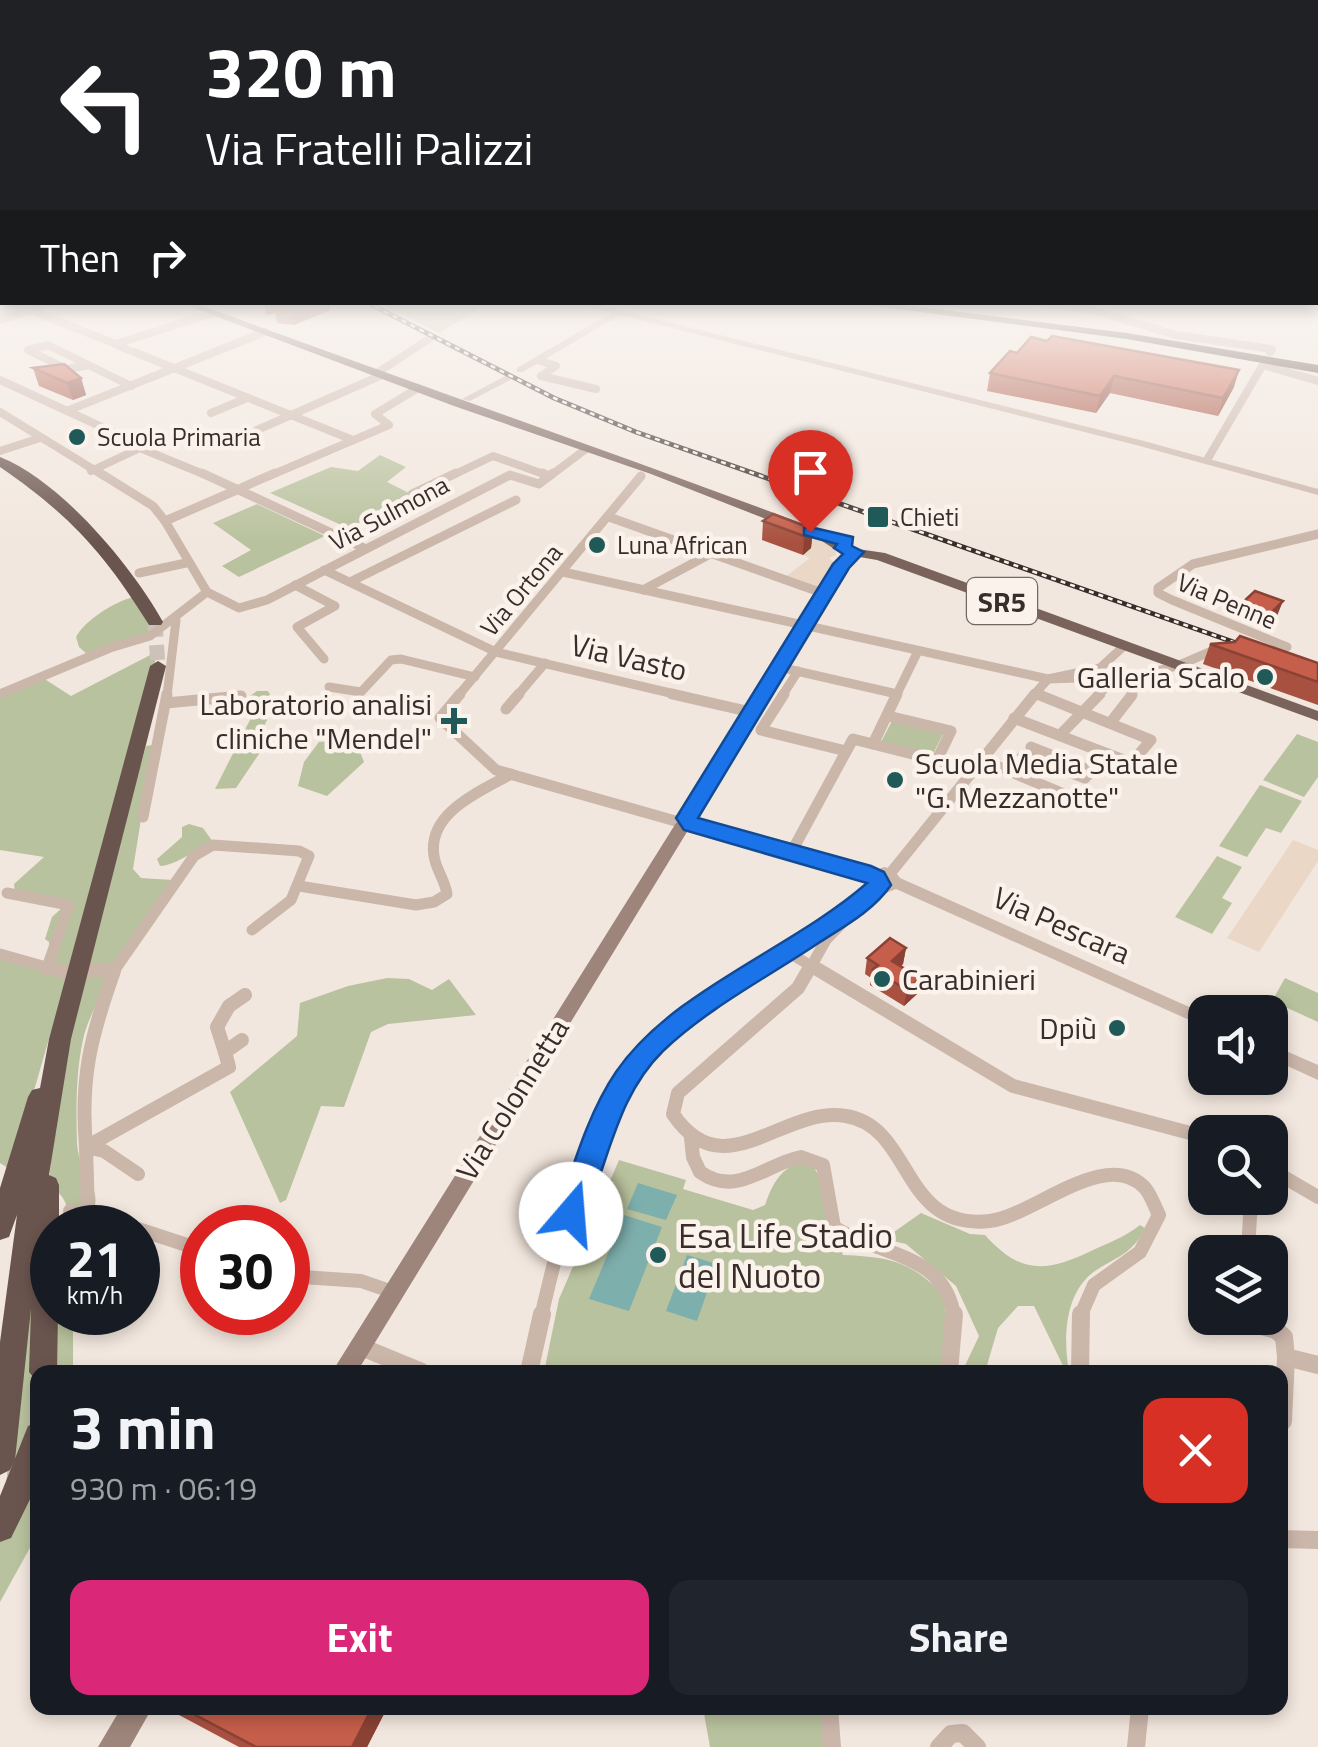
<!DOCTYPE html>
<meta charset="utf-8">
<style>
:root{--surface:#171b24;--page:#20242c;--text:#f1f3f6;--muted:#9ea1a6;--accent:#db2777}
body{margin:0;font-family:"Titillium Web",sans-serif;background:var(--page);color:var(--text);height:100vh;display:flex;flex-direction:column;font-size:38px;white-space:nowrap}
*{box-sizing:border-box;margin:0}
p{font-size:32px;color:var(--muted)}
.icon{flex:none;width:55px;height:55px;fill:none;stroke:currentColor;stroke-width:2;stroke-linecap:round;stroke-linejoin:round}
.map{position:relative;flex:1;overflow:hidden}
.drawer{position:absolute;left:30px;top:1365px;width:1258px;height:350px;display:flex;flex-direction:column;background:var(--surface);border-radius:20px;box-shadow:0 5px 15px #0003}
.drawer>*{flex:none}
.banner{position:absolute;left:0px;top:0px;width:1320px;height:305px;box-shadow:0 5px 15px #0003;background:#202124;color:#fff;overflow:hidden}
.tools{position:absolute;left:1188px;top:995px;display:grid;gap:20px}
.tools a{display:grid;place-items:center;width:100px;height:100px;border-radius:20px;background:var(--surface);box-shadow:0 5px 15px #0003;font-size:50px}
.speed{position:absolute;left:30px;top:1205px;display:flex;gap:20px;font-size:50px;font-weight:700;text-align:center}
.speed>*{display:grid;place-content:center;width:130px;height:130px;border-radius:50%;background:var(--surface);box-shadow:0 5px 15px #0003;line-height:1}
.speed small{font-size:25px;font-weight:400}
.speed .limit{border:15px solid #d22;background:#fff;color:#111}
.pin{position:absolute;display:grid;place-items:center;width:85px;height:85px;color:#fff;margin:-102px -42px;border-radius:50% 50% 50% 0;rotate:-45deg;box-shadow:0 0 10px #0007}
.pin .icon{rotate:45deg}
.me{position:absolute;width:110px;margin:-55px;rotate:18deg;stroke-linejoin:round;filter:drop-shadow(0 0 8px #0008)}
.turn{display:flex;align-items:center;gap:35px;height:210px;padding:0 40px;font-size:45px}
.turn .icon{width:130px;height:130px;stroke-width:2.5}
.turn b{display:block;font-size:70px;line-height:85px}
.then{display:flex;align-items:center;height:95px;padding:0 40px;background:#0003;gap:20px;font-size:38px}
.round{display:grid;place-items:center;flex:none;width:105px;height:105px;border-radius:20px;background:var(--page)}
.summary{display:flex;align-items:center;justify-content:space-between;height:170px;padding:0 40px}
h1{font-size:60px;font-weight:700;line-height:75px}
.cta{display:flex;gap:20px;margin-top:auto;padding:20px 40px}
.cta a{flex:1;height:115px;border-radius:20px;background:var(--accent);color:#fff;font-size:40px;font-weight:700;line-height:115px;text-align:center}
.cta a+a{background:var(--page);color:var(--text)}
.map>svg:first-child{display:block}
</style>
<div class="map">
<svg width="1318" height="1747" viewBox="0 0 1318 1747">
<rect width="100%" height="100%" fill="#f2e7de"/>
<g fill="#b9c29e">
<path d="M476,303L480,307L477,310L439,333L378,303Z"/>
<path d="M380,455L406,467L387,482L411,494L407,497L414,501L383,517L377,514L348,528L270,493L331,467L358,471Z"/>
<path d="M257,504L325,536L239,577L222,566L251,550L213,523Z"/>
<path d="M134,597L154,632L88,655L79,647L76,637C84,621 115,601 134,597Z"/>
<path d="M158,651L69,970L50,969L49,942L45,939L52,917L63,907L15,892L14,884L44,857L0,850V696L43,678L71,696Z"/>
<path d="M257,691H268L275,704L257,740L263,748L236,788L215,789L256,708L247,698Z"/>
<path d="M893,719L944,732L932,756L881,742Z"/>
<path d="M1297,734L1318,742V777L1304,797L1263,780Z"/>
<path d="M355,739L364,762L327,796L298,786L304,762L319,742Z"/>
<path d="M153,745L133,869L141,878L173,880L113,968L82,969L146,746Z"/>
<path d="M1260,785L1302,801L1281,833L1266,828L1247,857L1219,846Z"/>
<path d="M189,824L203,828L213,842C195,849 178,865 160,866L157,859L182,837V827Z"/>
<path d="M1217,856L1242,867L1222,898L1232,903L1212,934L1175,917Z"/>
<path d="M0,956L68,973L11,1170L0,1163Z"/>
<path d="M80,973L104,977L105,981C100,1001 87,1019 83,1040C76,1071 76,1109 77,1142C79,1183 111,1185 86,1227L52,1228V1312L73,1313V1372H48L47,1224L65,1221C71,1203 62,1195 49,1185L56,1095Z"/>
<path d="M387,978L409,979L432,990L449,979L476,1015L388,1024L371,1032L344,1107L321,1106L286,1200L280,1203L230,1092L297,1036L300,1003L348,986Z"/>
<path d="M1285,978L1318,993V1022L1272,1001Z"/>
<path d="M619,1160L686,1180L683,1189L753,1210L765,1205C773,1183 780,1168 804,1161C825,1173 822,1188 826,1209C829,1225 837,1240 843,1255C890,1257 910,1261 944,1295L948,1334L942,1372H544L559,1299Z"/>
<path d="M921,1213L970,1234L985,1235C1020,1274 1045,1273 1091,1251C1108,1243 1125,1237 1140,1225L1145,1228C1134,1252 1119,1256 1098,1269C1064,1290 1063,1338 1069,1372H1066L1034,1306H1018L998,1328L985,1372H962L979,1336L956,1286L906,1244L884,1239Z"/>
<path d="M39,1270L37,1413L30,1452L4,1515L13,1397Z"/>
<path d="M37,1458V1535L0,1602V1537Z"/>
<path d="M703,1708H826L830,1747H710Z"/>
</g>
<g fill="#ead7c6">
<path d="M815,538L835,546L836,555L829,558L837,565L823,590L785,577L810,558L803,555L811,549L804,546Z"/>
<path d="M1293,840L1318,850V861L1259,952L1227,938Z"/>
</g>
<g fill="#7dafad">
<path d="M638,1183L677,1195L666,1220L627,1209Z"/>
<path d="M624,1215L662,1227L629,1311L589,1299Z"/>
<path d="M687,1255L717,1264L697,1321L666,1311Z"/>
</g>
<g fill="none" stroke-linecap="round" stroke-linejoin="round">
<path stroke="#cdc2ba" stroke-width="15" stroke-dasharray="15 8" stroke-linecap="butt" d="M155,622L158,666"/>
<g stroke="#cbb6aa" stroke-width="8">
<path d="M1036,302L1088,309L1176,335L1272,349L1270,352"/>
<path d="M30,310L116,344"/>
<path d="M0,320L56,302"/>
<path d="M128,350L116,344L213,313"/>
<path d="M134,352L353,440"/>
<path d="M538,360L556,366L541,376L596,389"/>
<path d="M1263,365L1318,381"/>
<path d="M85,366L66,369L28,350L48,345L131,386"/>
<path d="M377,373L429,339"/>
<path d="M0,380L141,445L140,448L208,476"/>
<path d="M69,410L265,332"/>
<path d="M0,412L104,476"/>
<path d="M211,413L247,398"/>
<path d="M257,430L382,375"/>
<path d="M0,451L40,438"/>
<path d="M1207,460L1265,361"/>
<path d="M91,471L140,448"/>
<path d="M269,476L389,425L375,414L418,388"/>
<path d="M451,476L493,456L549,476"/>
<path d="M508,476H513"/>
<path d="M550,476L586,449"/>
</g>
<g stroke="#cbb6aa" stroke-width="9">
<path d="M100,473L153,506L165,521"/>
<path d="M202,473L364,548"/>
<path d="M542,473L549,476"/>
<path d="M243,487L275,473"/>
<path d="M239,489L165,521L207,592L239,608L267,600L510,475L539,484L553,473"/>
<path d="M412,494L456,473"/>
<path d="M609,517L825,594"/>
<path d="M324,570L496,652L683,696"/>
<path d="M563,572L1048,679L1136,676L1177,666L1219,648"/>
<path d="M139,573L186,563"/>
<path d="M350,582L516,500"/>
<path d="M295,585L335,606L297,627L324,659"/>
<path d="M643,590L712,553"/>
<path d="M1287,647L1172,600L1158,593V588L1193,564L1318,534"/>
<path d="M779,667L897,694"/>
<path d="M329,687L361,692L391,660L401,659L475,677"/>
<path d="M1036,693L1043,696"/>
<path d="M0,694L110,648L150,636L207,592"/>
<path d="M167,696L176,620"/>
<path d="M458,696L641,476"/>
<path d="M517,696L545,663"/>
<path d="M782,696L798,671"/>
<path d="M896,696L918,651"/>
<path d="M1033,696L1048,679L1100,668L1124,646"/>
<path d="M1097,696L1107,686"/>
</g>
<g stroke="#cbb6aa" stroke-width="11">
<path d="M460,694L440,718L496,770L679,822"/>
<path d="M672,694L751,712"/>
<path d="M784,694L761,730L846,751"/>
<path d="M166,703L241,696"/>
<path d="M506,709L519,694"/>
<path d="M888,716L951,731L937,760"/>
<path d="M1014,718L1126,761H1133L1151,740L1037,694"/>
<path d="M1111,722L1132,695"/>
<path d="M1060,735L1100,694"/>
<path d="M873,744L897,694"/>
<path d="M1031,747L1091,771"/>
<path d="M980,759L1090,805"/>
<path d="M1009,771L1024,755L1085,778L1107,754"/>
<path d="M143,817L167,694"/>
<path d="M792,851L853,739L972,769"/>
<path d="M889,875L1035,694"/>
<path d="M299,886L416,905L434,902L447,894C445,880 436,870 434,856C427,812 480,792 511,774"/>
<path d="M7,893L69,905L46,970"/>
<path d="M788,952L821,972"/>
<path d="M0,954L64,972"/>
<path d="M83,971L114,972"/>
<path d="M114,971L194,856L213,845L299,851L309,856L291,900L252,930"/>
<path d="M752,972L836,921"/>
<path d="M808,972L826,940L879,885"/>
</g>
<g stroke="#cbb6aa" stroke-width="14">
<path d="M54,969L65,972"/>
<path d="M809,969L798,988L678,1093L673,1114C724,1190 783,1105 846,1116C914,1127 900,1231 990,1221C1033,1216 1107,1146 1145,1188C1151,1195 1155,1207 1159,1215L1140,1252L1094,1285L1080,1317"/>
<path d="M817,969L1013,1086L1205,1137"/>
<path d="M83,971H114C91,1036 80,1077 86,1147L104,1151L138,1174"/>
<path d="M225,1052L217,1027L229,1006L245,995"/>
<path d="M691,1138L693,1157L700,1172C737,1198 765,1164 801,1157L823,1165L834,1227C877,1256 946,1252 954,1317"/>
<path d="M1270,1169L1318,1197"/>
<path d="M70,1211L88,1214L86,1147L229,1067L225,1052L242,1040"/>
<path d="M88,1214L132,1228"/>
<path d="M138,1229L202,1250"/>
<path d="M1248,1252L1251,1198"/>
<path d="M288,1276L361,1281L393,1292"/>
<path d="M541,1317C563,1225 586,1119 651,1047C680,1015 720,991 756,969"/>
</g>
<g stroke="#cbb6aa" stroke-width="18">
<path d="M1248,1318L1251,1323L1276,1330L1284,1337L1286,1357L1318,1365"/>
<path d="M359,1346L422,1372"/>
<path d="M529,1372L542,1314"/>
<path d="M949,1372L954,1314"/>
<path d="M1080,1372L1081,1314"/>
<path d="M1283,1421L1286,1357"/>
<path d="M1280,1539L1318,1540"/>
<path d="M829,1708L832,1747"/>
<path d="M939,1747L951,1734L963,1733L977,1747"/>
<path d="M1136,1747L1140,1708"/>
</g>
<g fill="#cbb6aa" fill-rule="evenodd">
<path d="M572,302H588L1144,441L1318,489V495L1136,445L620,315L523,372H517V368L611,313Z"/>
<path d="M507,375L512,378L510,380L470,401L462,399Z"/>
<path d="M691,820L874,871L884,867L893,869L900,878L1205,1014V1027L896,889L886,893L877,891L870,880L686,828L684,825L686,822Z"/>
<path d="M1270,1044L1318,1065V1080L1270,1058Z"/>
</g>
<g fill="#9e857b" fill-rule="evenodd">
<path d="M856,548L863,552L847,567L695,819L689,824L690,827L357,1372H332L676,823L680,822L679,819L835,565Z"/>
<path d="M121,1708H152L130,1747H98Z"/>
</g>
<path fill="#7a635b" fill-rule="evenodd" d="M178,302H192C405,381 620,454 832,535L851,548L885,553L1318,711V721L877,560L842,554L822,541L651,474L454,406Z"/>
<g fill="#6a544e" fill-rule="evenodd">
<path d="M0,457C61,481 132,566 163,622L161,625H149C105,554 70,515 0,467Z"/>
<path d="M158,661L166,666L71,1039L49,1175L56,1178L59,1185V1228H52V1312H58L57,1372H38V1383L29,1372L31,1309L15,1460L10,1470L0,1475V1342L17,1215L9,1237L0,1240V1188L28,1097L32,1090L40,1088L49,1039L150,666Z"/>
<path d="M38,1422V1483L11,1538L0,1542V1496L28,1426Z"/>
</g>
<path fill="#594641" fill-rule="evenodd" d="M844,302H880L1127,333L1318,365V373L1127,339Z"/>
<g stroke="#382d29" stroke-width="5">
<path id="rail" d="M366,302L554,398L636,432L1259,651"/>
</g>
<use href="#rail" stroke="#faf2eb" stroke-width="2.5" stroke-dasharray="5" stroke-linecap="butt"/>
</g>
<g fill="#a95140">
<path d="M264,302H329L330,310L294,325L277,323L275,313L266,315Z"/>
<path d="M1010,351L1234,387L1218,416L1110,393L1096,413L987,391L990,373Z"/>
<path d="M33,368L81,378L86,395L73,400L39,386Z"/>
<path d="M763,521L813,529L811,548L803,555L762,540Z"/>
<path d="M1242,603L1277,616L1265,629L1237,618Z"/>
<path d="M1210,644L1318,663V705L1203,664Z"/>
<path d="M906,948L903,964L901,966L917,994L904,1006L870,985L871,978L865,974L867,958Z"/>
<path d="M174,1708H387L367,1747H239L179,1715Z"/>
</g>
<g fill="#8a4234">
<path d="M264,302H329L330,310L294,325L291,308L274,306L275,313L266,315Z"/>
<path d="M1239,370L1234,387L1218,416L1223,398Z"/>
<path d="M1114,376L1110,393L1096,413L1100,396Z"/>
<path d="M81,378L86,395L73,400L67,383Z"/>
<path d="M813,529L811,548L803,555L804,536Z"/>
<path d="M1283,601L1277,616L1265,629L1270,614Z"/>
<path d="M906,948L903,964L889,977L892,961Z"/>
<path d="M920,978L917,994L904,1006L907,990Z"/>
<path d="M372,1708H387L367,1747H352Z"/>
</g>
<g fill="#c55e4a" stroke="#8a4234" stroke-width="2.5">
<path d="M280,302H306L291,308L274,306Z"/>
<path d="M1052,336L1239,370L1223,398L1114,376L1100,396L990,373L1010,351L1017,353L1031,337L1047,341Z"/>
<path d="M64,364L81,378L67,383L33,368Z"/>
<path d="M773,514L813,529L804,536L763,521Z"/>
<path d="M1255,591L1283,601L1270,614L1242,603Z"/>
<path d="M1240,636L1318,663V682L1210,644L1235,642Z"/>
<path d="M890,938L906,948L892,961L920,978L907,990L873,969L878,965L867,958Z"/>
<path d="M182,1708H372L352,1747H256Z"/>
</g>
<linearGradient id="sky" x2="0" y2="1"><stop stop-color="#7db2d0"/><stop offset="0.55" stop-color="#f9f4f0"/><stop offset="1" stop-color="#f9f4f0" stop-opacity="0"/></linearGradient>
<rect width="1318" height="543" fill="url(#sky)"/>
<path fill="#1a73e8" stroke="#114b97" stroke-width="2.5" d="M810,527L853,537L852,546L864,552L849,568L698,818L871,866L884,872L891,885C874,910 845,926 820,942C768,977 708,1008 663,1051C615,1098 609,1165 581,1223L571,1226L561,1223L557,1214C573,1167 588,1113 616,1072C672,990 792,949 867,883L684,830L676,818L833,564L843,554L834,548L837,544L804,535V528Z"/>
<g fill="#1f5a59" stroke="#faf2eb" stroke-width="4">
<circle cx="77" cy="437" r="10"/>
<rect x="866" y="505" width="24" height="24" rx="5"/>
<circle cx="597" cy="545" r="10"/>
<circle cx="1265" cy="677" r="10"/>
<path d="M449 706h10v10h10v10h-10v10h-10v-10h-10v-10h10z"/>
<circle cx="895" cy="780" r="10"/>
<circle cx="882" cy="979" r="10"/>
<circle cx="1117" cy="1028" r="10"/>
<circle cx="658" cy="1255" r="10"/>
</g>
<g text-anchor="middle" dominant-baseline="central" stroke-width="9" stroke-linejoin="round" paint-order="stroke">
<g font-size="25" fill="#382d29" stroke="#faf2eb" text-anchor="start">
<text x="97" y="437">Scuola Primaria</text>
<text x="900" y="517">Chieti</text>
<text x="617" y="545">Luna African</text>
</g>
<g font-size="25" fill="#382d29" stroke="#faf2eb">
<text transform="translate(389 513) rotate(-28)">Via Sulmona</text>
<text transform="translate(521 590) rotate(-50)">Via Ortona</text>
<text transform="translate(1227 601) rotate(23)">Via Penne</text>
</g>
<rect fill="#faf2eb" stroke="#726863" stroke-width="2.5" x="967" y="578" width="70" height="46" rx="8"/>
<g font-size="28" font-weight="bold" fill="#382d29">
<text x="1002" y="601">SR5</text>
</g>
<g font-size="30" fill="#382d29" stroke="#faf2eb">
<text transform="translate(629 657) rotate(13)">Via Vasto</text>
<text transform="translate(1062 925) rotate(24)">Via Pescara</text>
<text transform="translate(512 1099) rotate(-58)">Via Colonnetta</text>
</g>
<g font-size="30" fill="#382d29" stroke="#faf2eb" text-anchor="end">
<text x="1245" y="677">Galleria Scalo</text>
<text x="432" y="704">Laboratorio analisi<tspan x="432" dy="34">cliniche "Mendel"</tspan></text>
<text x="915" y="763" text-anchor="start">Scuola Media Statale<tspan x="915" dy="34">"G. Mezzanotte"</tspan></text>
<text x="902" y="979" text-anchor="start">Carabinieri</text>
<text x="1097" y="1028">Dpiù</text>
</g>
<g font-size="35" fill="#382d29" stroke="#faf2eb" text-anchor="start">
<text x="678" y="1235">Esa Life Stadio<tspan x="678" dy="40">del Nuoto</tspan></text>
</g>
</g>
</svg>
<div class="tools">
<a><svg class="icon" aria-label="sound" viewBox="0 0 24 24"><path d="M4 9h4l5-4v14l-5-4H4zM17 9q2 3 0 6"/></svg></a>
<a><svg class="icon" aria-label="search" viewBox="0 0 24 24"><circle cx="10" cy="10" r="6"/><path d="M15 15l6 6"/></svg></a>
<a><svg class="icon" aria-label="layers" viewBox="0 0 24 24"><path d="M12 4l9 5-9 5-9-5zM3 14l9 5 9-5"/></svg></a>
</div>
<div class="speed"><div>21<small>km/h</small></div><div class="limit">30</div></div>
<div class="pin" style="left:810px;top:532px;background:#d93025"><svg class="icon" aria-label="arrive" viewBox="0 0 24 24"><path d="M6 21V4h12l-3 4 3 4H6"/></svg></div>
<svg class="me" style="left:571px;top:1214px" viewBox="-20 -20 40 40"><circle r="19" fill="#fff"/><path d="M0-13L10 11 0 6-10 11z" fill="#1a73e8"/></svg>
<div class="banner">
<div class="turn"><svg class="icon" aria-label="left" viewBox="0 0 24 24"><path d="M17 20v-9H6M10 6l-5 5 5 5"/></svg><div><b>320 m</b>Via Fratelli Palizzi</div></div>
<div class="then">Then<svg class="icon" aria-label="right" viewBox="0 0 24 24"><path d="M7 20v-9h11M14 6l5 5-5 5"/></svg></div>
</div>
<section class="drawer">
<div class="summary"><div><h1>3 min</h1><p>930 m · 06:19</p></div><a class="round" style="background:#d93025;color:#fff"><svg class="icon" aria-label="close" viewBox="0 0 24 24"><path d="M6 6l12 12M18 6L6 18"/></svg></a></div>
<div class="cta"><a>Exit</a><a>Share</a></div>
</section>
</div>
